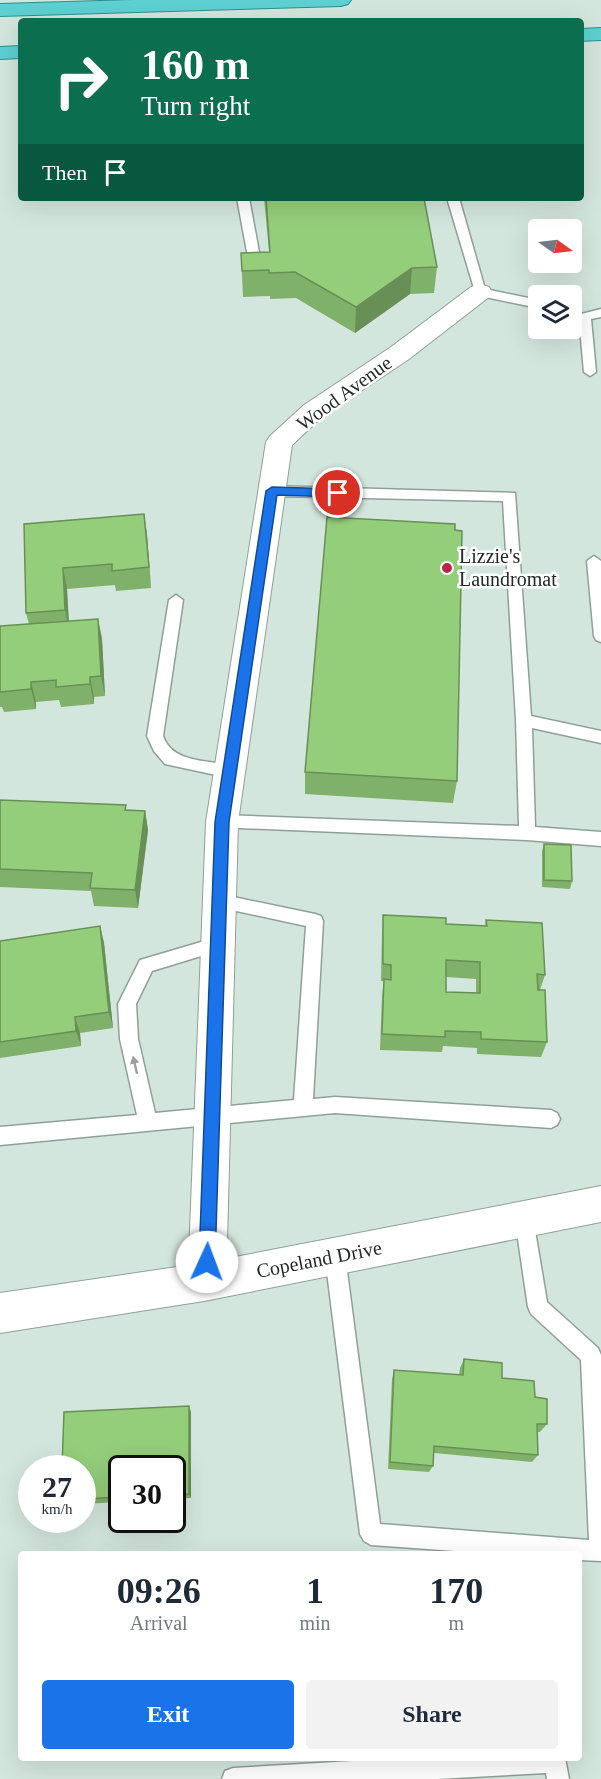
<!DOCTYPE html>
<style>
:root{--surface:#fff;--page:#f2f2f3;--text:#1f2937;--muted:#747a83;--accent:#1a73e8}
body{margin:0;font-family:"Times New Roman",serif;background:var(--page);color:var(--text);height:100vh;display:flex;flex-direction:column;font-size:22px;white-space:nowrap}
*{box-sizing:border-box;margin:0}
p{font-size:20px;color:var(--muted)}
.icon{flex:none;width:33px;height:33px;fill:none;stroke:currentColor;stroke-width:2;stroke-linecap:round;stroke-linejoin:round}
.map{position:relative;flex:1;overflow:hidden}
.side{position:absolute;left:18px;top:1551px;width:564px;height:210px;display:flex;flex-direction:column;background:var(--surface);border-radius:6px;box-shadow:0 6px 24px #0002}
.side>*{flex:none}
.banner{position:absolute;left:18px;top:18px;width:566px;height:183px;border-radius:6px;box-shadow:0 6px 24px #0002;background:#0b6e4f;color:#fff;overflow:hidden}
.needle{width:39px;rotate:104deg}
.fabs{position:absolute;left:528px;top:219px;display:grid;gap:12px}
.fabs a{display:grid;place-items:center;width:54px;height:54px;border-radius:6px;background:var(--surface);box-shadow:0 6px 24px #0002;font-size:30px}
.speed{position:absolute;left:18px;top:1455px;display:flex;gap:12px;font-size:30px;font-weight:700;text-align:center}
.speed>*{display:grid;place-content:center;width:78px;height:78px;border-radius:50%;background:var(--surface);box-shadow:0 6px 24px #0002;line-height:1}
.speed small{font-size:15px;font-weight:400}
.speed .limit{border:3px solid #111;border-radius:9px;background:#fff;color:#111}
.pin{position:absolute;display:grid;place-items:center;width:51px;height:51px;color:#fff;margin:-26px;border:3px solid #fff;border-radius:50%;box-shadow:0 2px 6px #0007}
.me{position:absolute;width:66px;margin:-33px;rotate:2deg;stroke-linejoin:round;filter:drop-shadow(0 0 4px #0008)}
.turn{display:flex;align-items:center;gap:21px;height:126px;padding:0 24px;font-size:27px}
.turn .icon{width:78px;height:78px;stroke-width:2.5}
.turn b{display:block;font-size:42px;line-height:51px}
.then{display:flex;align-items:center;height:57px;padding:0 24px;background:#0003;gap:12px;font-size:22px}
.eta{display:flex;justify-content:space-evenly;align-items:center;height:102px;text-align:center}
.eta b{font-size:36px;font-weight:800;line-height:42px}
.cta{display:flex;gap:12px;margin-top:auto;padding:12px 24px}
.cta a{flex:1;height:69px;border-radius:6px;background:var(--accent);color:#fff;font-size:24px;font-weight:800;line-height:69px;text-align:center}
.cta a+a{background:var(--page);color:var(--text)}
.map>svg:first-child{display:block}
</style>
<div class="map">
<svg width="601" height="1779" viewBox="0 0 601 1779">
<rect width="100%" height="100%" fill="#d3e6dd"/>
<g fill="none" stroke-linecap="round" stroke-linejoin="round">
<g stroke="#8fa098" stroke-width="3">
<g id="service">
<path d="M237,198H249L262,268L260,271L256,272L250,268Z"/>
<path d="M447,198H459L485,289L538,300V308L476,295Z"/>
<path d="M601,309V317L591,319L596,372L590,376L584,372L579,317L581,314Z"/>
<path d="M272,486L515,493L531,716L601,731V743L532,728L535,827L601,832V846L527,840L216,827L214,822L216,817L222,815L519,826L516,720L503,501L272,496L265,491Z"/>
<path d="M594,556L601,561V642L596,640L594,636L587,561Z"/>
<path d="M176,595L183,600L163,736C173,765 211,759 236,767L238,772L236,777L230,778L165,764L154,751L147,736L169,600Z"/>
<path d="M219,894L315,914L321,916L323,921L313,1099L335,1097L551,1110L557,1113L560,1119L557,1125L551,1128L335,1113L0,1145V1127L137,1115L120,1039L118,1004L140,960L218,937L224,939L226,944L224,949L152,971L136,1004L138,1039L155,1113L294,1100L306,926L213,906L211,901L213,896Z"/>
<path d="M524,1210L531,1212L533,1219L547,1302L598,1348L601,1355V1561L579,1560V1554H498L371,1545L364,1541L360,1534L325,1256L328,1249L335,1246L342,1249L345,1256L380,1524L589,1540L581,1360L531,1314L528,1307L515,1219L517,1212Z"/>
<path d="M404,1758H565L569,1779H547L546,1773L437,1779H222L225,1771L233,1768Z"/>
</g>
</g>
<g stroke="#8fa098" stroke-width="2">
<path id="minor" d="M480,284L489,287L492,292L489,297L409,359L322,417L292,445L238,822L226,1281L221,1295L207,1300L193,1295L188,1281L206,822L266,442L270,436L304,405L391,347L471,287Z"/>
</g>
<g stroke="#8fa098" stroke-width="2">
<path id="secondary" d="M601,1186V1222L204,1301L0,1333V1293L204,1263Z"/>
</g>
<g stroke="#2f8e8f" stroke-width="2">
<g id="trunk">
<path d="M133,0H351L348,4L341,6L0,16V4Z"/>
<path d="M601,28V40L580,41V29Z"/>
<path d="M21,46V58L0,59V47Z"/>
</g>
</g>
<use href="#service" fill="#fff" fill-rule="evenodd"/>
<use href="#minor" fill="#fff" fill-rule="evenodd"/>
<use href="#secondary" fill="#fff" fill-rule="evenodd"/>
<use href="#trunk" fill="#5ed0d2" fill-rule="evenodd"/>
</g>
<g fill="#80b16a" fill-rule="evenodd">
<path d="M264,198H424L437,267L434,293L410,294L355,333L296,298L270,299V296L243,297L241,253L269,252Z"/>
<path d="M144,514L147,535L151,588L116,591L115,585L67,589L69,621L98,619L102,639L105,696L94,697V704L61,707L59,700L36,702V709L4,712L2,707H0V626L29,624L26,613L24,524Z"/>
<path d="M455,530L457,781L453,803L305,794V772Z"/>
<path d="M0,800L145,811L148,830L138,908L94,906L91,891L0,887Z"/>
<path d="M544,844L572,881L570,889L542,887V851Z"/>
<path d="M383,915L446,924L485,926L486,920L545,975L540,990L547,1042L541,1057L477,1054V1048L443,1046L442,1052L380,1050L382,996L384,981H381L382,932ZM446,977L476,979V993L446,992Z"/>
<path d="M100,926L104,943L113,1028L80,1033L81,1046L0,1058V941Z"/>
<path d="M464,1359L502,1378L535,1397L547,1424L540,1432H537L538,1455L532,1462L434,1453L433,1466L429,1472L388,1469L392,1379L394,1370L459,1375L460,1368Z"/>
<path d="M191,1412V1498L172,1499V1468H122V1502L82,1504V1468Z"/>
</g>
<g fill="#689056">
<path d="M412,268L410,294L355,333L356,307Z"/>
<path d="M144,514L147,535L151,588L149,567Z"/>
<path d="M63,568L67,589L69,630L65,610Z"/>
<path d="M98,619L102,639L105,696L101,676Z"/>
<path d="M90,677L94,697V704L90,684Z"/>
<path d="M31,682L36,702V709L31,689Z"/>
<path d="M145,811L148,830L138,908L135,890Z"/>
<path d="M100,926L104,943L113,1028L109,1012Z"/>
<path d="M75,1017L80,1033L81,1046L76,1031Z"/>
<path d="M189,1406L191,1412V1498L189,1494Z"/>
</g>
<g fill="#95ce7b" stroke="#689056" stroke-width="1.5" fill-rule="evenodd">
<path d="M266,198H424L437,267L412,268L356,307L295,272L269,273V270L242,271L241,253L270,252Z"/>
<path d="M144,514L149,567L112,571V564L63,568L65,610L26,613L24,524Z"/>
<path d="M327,517L455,524V530L462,531L457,781L305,772Z"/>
<path d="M98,619L101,676L90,677V684L56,687V680L31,682V689L0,692V626Z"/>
<path d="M0,800L126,805L125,810L145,811L135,890L90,888L92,873L0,869Z"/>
<path d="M544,844L571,845L572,881L544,880Z"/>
<path d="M383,915L446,918V924L487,926L486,920L542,923L545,975L537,974L538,990H545L547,1042L481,1039V1032L445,1031V1037L382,1034L384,979L391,980V965L383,964ZM446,960L480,962V993L446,992Z"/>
<path d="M100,926L109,1012L75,1017L76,1031L0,1042V941Z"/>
<path d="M464,1359L502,1363V1378L534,1381L535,1397L547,1399V1424H537L538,1455L434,1446L433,1466L390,1462L394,1370L463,1375Z"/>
<path d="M189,1406V1494L172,1495V1468H122V1497L82,1499V1468H62L64,1412Z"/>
</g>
<defs><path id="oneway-solid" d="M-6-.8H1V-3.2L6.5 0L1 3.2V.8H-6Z" transform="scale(1.5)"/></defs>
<use fill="#9c9f9e" href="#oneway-solid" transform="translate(135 1065) rotate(-103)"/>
<path fill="#1a73e8" stroke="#114b97" stroke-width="1.5" d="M272,487L338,489L344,493L338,497L277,495L229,822L215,1262L213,1268L207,1270L202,1268L199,1262L215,822L266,491Z"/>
<circle fill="#b82648" stroke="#fff" stroke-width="2" cx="447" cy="568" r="6"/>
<g text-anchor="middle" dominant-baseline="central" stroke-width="5" stroke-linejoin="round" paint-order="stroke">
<g font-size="20" fill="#232a27" stroke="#fff">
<text transform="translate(344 393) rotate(-36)">Wood Avenue</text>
<text transform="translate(319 1259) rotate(-11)">Copeland Drive</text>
</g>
<g font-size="20" fill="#232a27" stroke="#fff" text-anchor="start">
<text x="459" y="556">Lizzie's<tspan x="459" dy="23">Laundromat</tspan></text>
</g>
</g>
</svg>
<div class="fabs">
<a><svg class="needle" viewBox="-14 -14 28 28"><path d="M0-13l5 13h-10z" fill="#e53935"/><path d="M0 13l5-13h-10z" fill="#747a83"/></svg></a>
<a><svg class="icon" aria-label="layers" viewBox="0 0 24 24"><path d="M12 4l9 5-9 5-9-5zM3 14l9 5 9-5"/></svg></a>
</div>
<div class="speed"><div>27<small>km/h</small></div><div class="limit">30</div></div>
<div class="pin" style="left:338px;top:493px;background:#d93025"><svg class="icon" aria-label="arrive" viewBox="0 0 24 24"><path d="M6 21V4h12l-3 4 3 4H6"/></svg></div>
<svg class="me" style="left:207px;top:1262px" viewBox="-20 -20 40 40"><circle r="19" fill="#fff"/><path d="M0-13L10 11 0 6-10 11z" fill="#1a73e8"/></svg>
<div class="banner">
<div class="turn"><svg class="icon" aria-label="right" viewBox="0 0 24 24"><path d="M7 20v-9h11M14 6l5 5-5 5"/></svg><div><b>160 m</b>Turn right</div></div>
<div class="then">Then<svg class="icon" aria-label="arrive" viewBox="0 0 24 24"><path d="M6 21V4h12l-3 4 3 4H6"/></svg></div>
</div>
<section class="side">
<div class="eta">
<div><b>09:26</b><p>Arrival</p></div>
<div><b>1</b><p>min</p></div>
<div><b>170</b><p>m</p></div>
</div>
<div class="cta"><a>Exit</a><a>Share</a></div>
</section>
</div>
